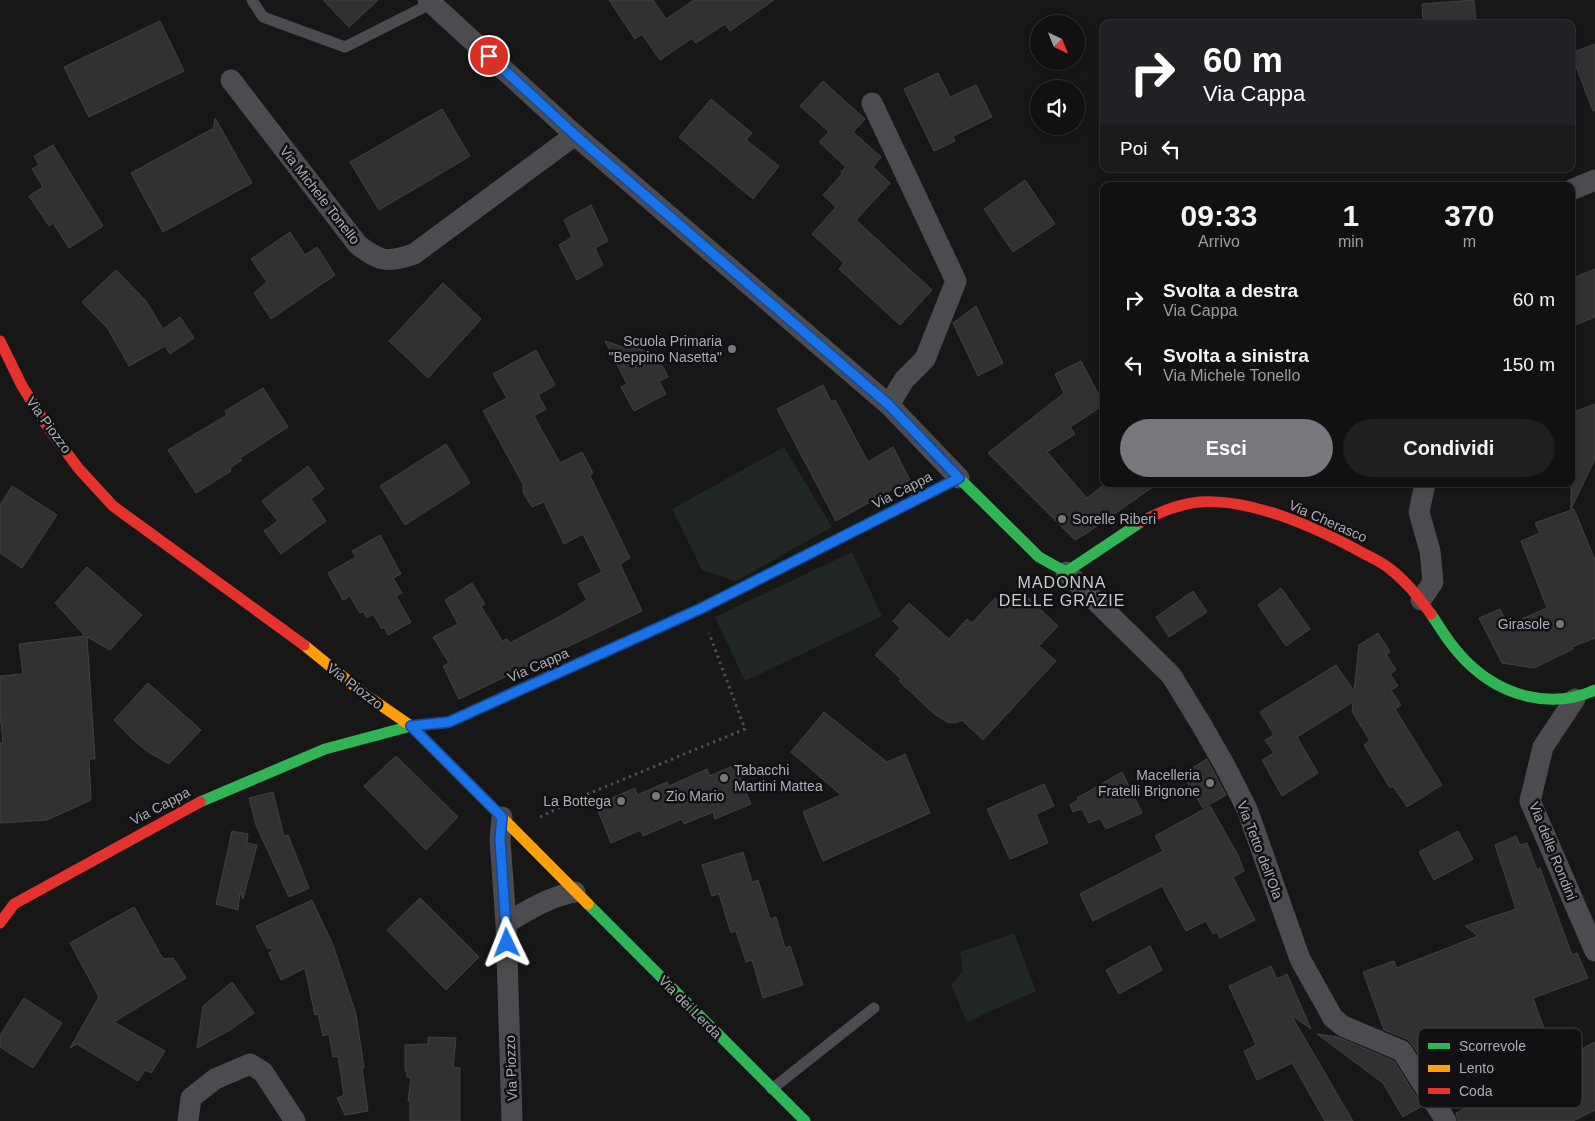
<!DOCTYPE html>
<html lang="it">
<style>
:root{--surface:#111;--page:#1e1f1f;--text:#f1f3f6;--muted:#9c9d9f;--line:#303131;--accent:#77787e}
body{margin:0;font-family:Arial,sans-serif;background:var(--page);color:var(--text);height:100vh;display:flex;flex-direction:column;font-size:19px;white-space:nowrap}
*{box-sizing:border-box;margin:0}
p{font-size:16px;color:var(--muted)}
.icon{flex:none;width:28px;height:28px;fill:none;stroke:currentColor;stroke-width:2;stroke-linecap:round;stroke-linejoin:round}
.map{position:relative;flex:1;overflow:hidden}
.drawer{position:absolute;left:1100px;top:182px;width:475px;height:305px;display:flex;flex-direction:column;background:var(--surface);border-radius:10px;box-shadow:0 2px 8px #0003,0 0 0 1px var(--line)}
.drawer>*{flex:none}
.top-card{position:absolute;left:1100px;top:20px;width:475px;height:152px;border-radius:10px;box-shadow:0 2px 8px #0003,0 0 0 1px var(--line);background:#202124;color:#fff;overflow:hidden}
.needle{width:32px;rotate:137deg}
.tools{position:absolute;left:1030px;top:15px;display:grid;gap:10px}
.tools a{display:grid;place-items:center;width:55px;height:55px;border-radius:50%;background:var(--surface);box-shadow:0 2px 8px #0003,0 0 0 1px var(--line);font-size:25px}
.pin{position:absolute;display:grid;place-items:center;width:42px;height:42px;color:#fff;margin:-21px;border:2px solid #fff;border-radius:50%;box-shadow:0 1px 5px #0007}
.me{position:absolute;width:55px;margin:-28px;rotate:358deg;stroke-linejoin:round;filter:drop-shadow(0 0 4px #0008)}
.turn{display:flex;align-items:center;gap:18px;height:105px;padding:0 20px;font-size:22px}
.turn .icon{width:65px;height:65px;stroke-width:2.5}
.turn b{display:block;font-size:35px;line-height:42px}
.then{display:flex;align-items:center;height:48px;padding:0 20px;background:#0003;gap:10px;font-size:19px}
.eta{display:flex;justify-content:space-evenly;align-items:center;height:85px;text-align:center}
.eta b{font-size:30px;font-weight:800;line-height:35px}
.button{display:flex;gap:10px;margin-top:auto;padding:10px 20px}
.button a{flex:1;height:58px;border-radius:30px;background:var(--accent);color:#fff;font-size:20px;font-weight:800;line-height:58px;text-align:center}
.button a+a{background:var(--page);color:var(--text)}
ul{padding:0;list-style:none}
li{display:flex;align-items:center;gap:15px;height:65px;padding:0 20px}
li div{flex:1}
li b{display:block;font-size:19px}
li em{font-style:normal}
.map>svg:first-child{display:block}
</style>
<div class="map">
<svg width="1595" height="1121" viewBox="0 0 1595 1121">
<rect width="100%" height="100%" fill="#171717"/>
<g fill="#212722">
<path d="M784,447L832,527L736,581L702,570L672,509Z"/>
<path d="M852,552L882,616L745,681L715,617Z"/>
<path d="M1014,933L1036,991L967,1022L951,985L963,971L960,952Z"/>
</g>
<g fill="#313132" stroke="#404143">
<path d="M323,0H378L349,27Z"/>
<path d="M609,0H653L666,19L694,0H774L730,31L725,24L696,43L692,38L660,60L642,34L635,39Z"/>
<path d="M1474,0L1476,24H1423L1422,4Z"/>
<path d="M160,21L184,71L89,117L64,67Z"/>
<path d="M1595,44V111H1593L1571,53Z"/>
<path d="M938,73L950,97L976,85L992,117L953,136L955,141L934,151L904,89Z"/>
<path d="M823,81L865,119L853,132L881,157L873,167L890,183L856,220L932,290L900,325L839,269L844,263L812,234L836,207L823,195L842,174L841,172L846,167L819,142L829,132L800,106Z"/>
<path d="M711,99L752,133L746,140L779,166L753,199L679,137Z"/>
<path d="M442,109L470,156L379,210L350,162Z"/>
<path d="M215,118L252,183L163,232L131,173L212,129L213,132Z"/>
<path d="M53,145L103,226L69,248L53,223L49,226L29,196L43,187L32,169L39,165L34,156Z"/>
<path d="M1025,180L1055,224L1013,252L984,209Z"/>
<path d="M591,205L608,241L595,248L603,265L577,280L559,245L572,237L564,220Z"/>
<path d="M290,232L305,255L317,247L335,275L271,319L254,293L267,282L251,259Z"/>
<path d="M1595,269V317L1571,327V279Z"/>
<path d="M116,270L146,301L163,329L180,317L194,338L170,354L165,346L129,366L108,329L82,302Z"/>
<path d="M443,283L481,319L428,378L389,341Z"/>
<path d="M976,306L1003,363L978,376L953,323Z"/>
<path d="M605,341L623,347L624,344L657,355L668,377L659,381L666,394L634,411L621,387L627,384Z"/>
<path d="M536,350L555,385L538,395L546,409L534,416L560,463L582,452L593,473L590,476L630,558L620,564L642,611L459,699L443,666L449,663L433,637L458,624L445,600L472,583L485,604L481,606L502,641L507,639L510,643L559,617L587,600L578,584L602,572L583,534L564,544L544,502L532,507L523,492V484L483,411L507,398L493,374Z"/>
<path d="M1081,361L1104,405L1070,427L1075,434L1047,452L1087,498L1105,484H1157L1090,531L1075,540L988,453L1064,393L1055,374Z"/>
<path d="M823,385L831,402L835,400L868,462L893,447L910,480L836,521L777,409Z"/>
<path d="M263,388L288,427L240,458L242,460L230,468L231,471L196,493L168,450L227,415L225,411Z"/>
<path d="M1595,404V459L1571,509V413Z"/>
<path d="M446,444L470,483L405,525L380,486Z"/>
<path d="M308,466L324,489L311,499L326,521L281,554L264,531L278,521L262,501Z"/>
<path d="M12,486L57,515L22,568L0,553V505Z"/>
<path d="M1574,509L1595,560V638L1572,647L1573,649L1534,668L1502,663L1479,618L1500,609L1508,625L1547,608L1521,541L1540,533L1535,523Z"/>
<path d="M380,535L401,574L393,578L402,593L396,596L411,622L388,635L384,627L382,629L373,614L367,618L363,611L360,613L350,596L343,600L328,573L356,557L352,551Z"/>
<path d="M87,567L142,615L110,650L87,637L95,759H89L91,800L47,820L0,823V743H3L0,713V676L23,674L19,644L85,636L55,603Z"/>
<path d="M1281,588L1310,629L1286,646L1258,605Z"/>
<path d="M1193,591L1207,612L1169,637L1156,617Z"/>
<path d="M1024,594L1058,626L1039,646L1056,661L983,740L962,720L954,723L947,722L933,713L899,681L901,679L875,655L900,628L893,621L909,603L949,639L967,619L972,623L995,598L1002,604L1005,602L1011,608Z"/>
<path d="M1378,633L1390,652L1386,654L1396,670L1390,674L1398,686L1391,690L1401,705L1395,709L1442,785L1407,807L1393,786L1390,788L1364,745L1370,741L1352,711L1353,702L1297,737L1318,773L1282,796L1262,760L1274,753L1265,740L1274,735L1260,712L1336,665L1354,691L1359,645Z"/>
<path d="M148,683L201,730L169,764L148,752L131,738L114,720Z"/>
<path d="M824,712L887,762L905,754L930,813L823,861L803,812L841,795L791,752Z"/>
<path d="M396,756L458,817L426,850L364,786Z"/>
<path d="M1207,759L1226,795L1203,808L1182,774Z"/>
<path d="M735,765L751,804L715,819L713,812L684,824L682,819L643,836L641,830L611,843L596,805L635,788L637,795L667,782L669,786L707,769L710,776Z"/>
<path d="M1122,772L1142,813L1106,829L1100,818L1089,823L1082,809L1073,812L1070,805L1078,800L1077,798Z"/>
<path d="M1044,784L1054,806L1036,814L1048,843L1010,859L987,809Z"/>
<path d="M273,792L284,836L288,835L309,888L289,897L256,825L249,798Z"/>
<path d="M1210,806L1238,855L1244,871L1233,877L1255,920L1220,938L1217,932L1213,934L1206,921L1186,931L1162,886L1093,921L1080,894L1163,851L1155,836Z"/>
<path d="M232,831L248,834L247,843L257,845L243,899L240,892L238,910L216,904Z"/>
<path d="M1458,831L1473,859L1434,880L1419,852Z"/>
<path d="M1516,836L1520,845L1527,843L1537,870L1540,868L1572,955L1577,953L1588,978L1533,998L1556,1062L1595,1042V1110L1573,1121H1458L1456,1113L1505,1090L1487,1053L1449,1068L1457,1086L1444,1094L1412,1044L1407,1039L1384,1030L1363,972L1394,961L1396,968L1478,936L1465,926L1516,909L1495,845Z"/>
<path d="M743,852L752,882L758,880L770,919L776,917L785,948L790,946L803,985L763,998L752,960L746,962L736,931L731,933L719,894L712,896L702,865Z"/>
<path d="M420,898L479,957L446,990L387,930Z"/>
<path d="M312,900L333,945L356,1014L364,1068H362L368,1111L345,1115L337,1098L344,1095L338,1056L333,1057L329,1034L323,1036L318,1014L315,1015L305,968L281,980L269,953L273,949L267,948L256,926Z"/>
<path d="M134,907L163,959L173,958L186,978L114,1022L165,1051L151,1073L145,1070L138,1081L77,1044L70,1048L99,997L70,943Z"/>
<path d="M1150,946L1162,970L1119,994L1106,970Z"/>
<path d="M1271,966L1277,979L1287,974L1311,1029L1291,1015L1353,1121H1325L1292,1063L1257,1080L1244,1051L1256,1045L1229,986Z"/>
<path d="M232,982L254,1013L230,1030L197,1048L203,1006Z"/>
<path d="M24,998L62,1023L33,1068L0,1047V1035Z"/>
<path d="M1317,1034L1338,1037L1394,1061L1422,1106L1403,1117L1383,1083Z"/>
<path d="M428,1037L456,1038L453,1067L460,1068V1121H410V1101H408L411,1078L407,1077V1071H405V1045L428,1044Z"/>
</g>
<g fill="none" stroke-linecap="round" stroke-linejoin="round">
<path stroke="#4d4e50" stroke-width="3" stroke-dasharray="2.5 4" stroke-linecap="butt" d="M540,817L583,796L745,729L709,633"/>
<g stroke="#4c4c50" stroke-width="11">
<path d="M252,0L263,17L345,47L432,3"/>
<path d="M772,1089L874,1008"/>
</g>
<g stroke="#4c4c50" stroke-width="21">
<path d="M428,0L575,135L889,405L959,478"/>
<path d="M231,80L358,245C381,262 387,263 414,254L575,135"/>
<path d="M872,103L956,281L925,359L904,380L889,405"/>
<path d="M1571,190L1595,180"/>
<path d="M1066,572L1171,675L1201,724L1224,764L1247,809L1300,959L1333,1018L1343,1026L1402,1051L1446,1121"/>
<path d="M1421,600L1433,582L1430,551L1419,512L1425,484"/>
<path d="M1575,699L1543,747L1530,801L1595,951"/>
<path d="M502,817L500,840L506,923L512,1121"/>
<path d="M506,923C529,910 548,897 575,892"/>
<path d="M188,1121L191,1098L215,1079L250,1064L263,1072L295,1121"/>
</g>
<g stroke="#30b455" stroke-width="11">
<path d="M848,534L959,478L1039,557L1066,572L1141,522"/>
<path d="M1431,614C1442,631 1453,649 1468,663C1502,696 1551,710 1595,690"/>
<path d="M200,802L325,749L411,726L449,722L519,690"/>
<path d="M588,904L805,1121"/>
</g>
<path stroke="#ff9f0a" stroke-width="11" d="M304,645L363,693L411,726L588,904"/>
<g stroke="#e5322d" stroke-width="11">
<path d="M0,341L22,386L49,429L79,469L113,506L304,645"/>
<path d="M1141,522C1159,512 1179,504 1199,502C1251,498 1315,527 1361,552C1370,557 1382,562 1390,569C1406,581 1419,598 1431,614"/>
<path d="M519,690L700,609L848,534"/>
<path d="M0,923L14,904L200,802"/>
</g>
</g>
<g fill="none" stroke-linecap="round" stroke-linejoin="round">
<g stroke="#114b97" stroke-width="12">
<path id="route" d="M489,56L575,135L889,405L959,478L700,609L449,722L411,726L502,817L500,840L507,943"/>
</g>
<use href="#route" stroke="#1a73e8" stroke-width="9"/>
</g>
<g fill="#77787e" stroke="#111113" stroke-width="2">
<circle cx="732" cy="349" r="5"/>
<circle cx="1062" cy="519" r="5"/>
<circle cx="1560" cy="624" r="5"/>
<circle cx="724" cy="778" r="5"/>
<circle cx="1210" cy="783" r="5"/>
<circle cx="656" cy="796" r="5"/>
<circle cx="621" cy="801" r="5"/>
</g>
<g text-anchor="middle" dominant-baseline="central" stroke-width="5" stroke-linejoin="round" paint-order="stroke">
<g font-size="14" fill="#aaadb6" stroke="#111113">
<text transform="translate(320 195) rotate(52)">Via Michele Tonello</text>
<text transform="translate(49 425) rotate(54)">Via Piozzo</text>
<text transform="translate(902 490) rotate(-27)">Via Cappa</text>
<text transform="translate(1328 521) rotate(24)">Via Cherasco</text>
<text transform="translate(538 665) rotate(-24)">Via Cappa</text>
<text transform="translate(355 686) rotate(37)">Via Piozzo</text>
<text transform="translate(160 806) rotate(-28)">Via Cappa</text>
<text transform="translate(1260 850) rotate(69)">Via Tetto dell'Ola</text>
<text transform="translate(1553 851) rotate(68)">Via delle Rondini</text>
<text transform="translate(690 1007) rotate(45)">Via dei Lerda</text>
<text transform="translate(511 1068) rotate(-92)">Via Piozzo</text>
</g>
<g font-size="14" fill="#aaadb6" stroke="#111113" text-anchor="end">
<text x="722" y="341">Scuola Primaria<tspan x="722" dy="16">"Beppino Nasetta"</tspan></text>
<text x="1072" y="519" text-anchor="start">Sorelle Riberi</text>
<text x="1550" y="624">Girasole</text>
<text x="734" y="770" text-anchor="start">Tabacchi<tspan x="734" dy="16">Martini Mattea</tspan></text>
<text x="1200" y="775">Macelleria<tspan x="1200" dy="16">Fratelli Brignone</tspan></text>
<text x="666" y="796" text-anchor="start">Zio Mario</text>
<text x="611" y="801">La Bottega</text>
</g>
<g font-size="16" letter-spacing="1" fill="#caccd3" stroke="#111113">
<text x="1062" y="582">MADONNA<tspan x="1062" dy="18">DELLE GRAZIE</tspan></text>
</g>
</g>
<rect x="1418" y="1028" width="164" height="80" rx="8" fill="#111113" stroke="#3f4044" stroke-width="1"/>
<rect x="1428" y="1043" width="22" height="6" fill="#30b455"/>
<rect x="1428" y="1065" width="22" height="7" fill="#ff9f0a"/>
<rect x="1428" y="1088" width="22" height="6" fill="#e5322d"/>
<g font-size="14" fill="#aaadb6">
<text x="1459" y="1051">Scorrevole</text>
<text x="1459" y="1073">Lento</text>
<text x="1459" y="1096">Coda</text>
</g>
</svg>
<div class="tools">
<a><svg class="needle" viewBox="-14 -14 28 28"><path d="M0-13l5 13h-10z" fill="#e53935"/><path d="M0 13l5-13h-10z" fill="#9c9d9f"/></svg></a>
<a><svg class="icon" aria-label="sound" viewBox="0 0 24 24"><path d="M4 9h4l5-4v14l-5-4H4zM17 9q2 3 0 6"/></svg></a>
</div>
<div class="pin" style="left:489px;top:56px;background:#d93025"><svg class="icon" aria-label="arrive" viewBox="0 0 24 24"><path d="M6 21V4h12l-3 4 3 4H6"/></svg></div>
<svg class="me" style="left:507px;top:943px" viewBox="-20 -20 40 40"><path d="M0-17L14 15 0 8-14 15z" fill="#1a73e8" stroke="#fff" stroke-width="4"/></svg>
<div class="top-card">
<div class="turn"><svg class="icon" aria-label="right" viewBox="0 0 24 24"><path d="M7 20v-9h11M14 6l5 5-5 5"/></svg><div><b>60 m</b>Via Cappa</div></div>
<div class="then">Poi<svg class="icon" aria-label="left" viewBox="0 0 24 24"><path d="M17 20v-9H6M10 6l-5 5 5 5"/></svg></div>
</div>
<section class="drawer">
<div class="eta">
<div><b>09:33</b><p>Arrivo</p></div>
<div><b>1</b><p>min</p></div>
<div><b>370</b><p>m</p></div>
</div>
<ul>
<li><svg class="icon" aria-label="right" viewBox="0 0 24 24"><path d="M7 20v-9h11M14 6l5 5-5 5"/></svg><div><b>Svolta a destra</b><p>Via Cappa</p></div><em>60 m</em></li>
<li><svg class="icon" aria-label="left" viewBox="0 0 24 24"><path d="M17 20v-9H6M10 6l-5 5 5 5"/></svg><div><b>Svolta a sinistra</b><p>Via Michele Tonello</p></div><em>150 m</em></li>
</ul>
<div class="button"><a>Esci</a><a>Condividi</a></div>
</section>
</div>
